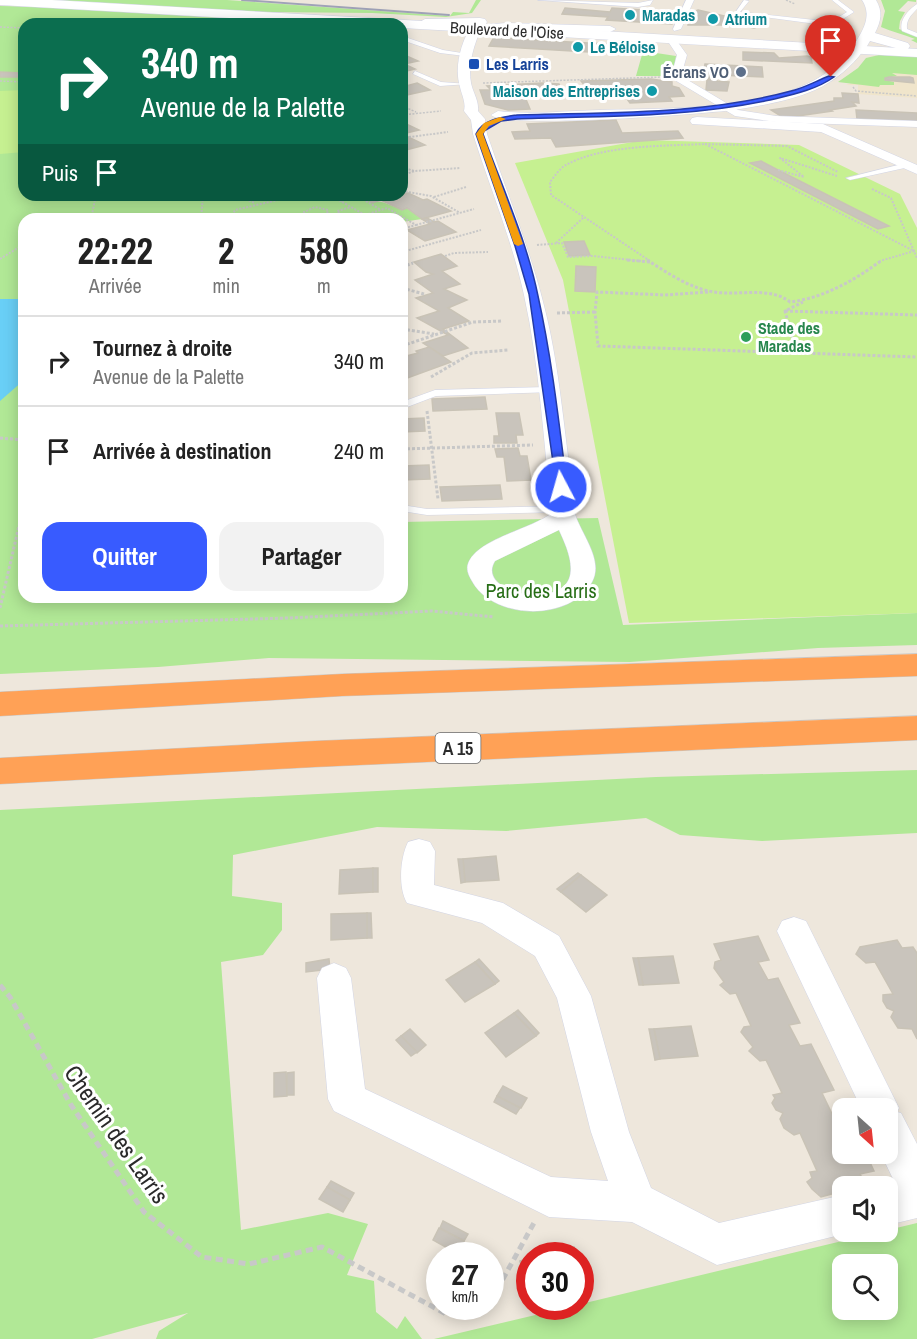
<!DOCTYPE html>
<html lang="fr">
<meta charset="utf-8">
<style>
:root{--surface:#fff;--page:#f2f2f2;--text:#222;--muted:#767676;--line:#e0e0e0;--accent:#385bff}
body{margin:0;font-family:"Archivo Narrow",sans-serif;background:var(--page);color:var(--text);height:100vh;display:flex;flex-direction:column;font-size:22px;white-space:nowrap}
*{box-sizing:border-box;margin:0}
p{font-size:20px;color:var(--muted)}
.icon{flex:none;width:33px;height:33px;fill:none;stroke:currentColor;stroke-width:2;stroke-linecap:round;stroke-linejoin:round}
.map{position:relative;flex:1;overflow:hidden}
.panel{position:absolute;left:18px;top:213px;width:390px;height:390px;display:flex;flex-direction:column;background:var(--surface);border-radius:18px;box-shadow:0 3px 15px #0003}
.panel>*{flex:none}
.guide{position:absolute;left:18px;top:18px;width:390px;height:183px;border-radius:18px;box-shadow:0 3px 15px #0003;background:#0b6e4f;color:#fff;overflow:hidden}
.needle{width:39px;rotate:153deg}
.tools{position:absolute;left:832px;top:1098px;display:grid;gap:12px}
.tools a{display:grid;place-items:center;width:66px;height:66px;border-radius:12px;background:var(--surface);box-shadow:0 3px 15px #0003;font-size:30px}
.speed{position:absolute;left:426px;top:1242px;display:flex;gap:12px;font-size:30px;font-weight:700;text-align:center}
.speed>*{display:grid;place-content:center;width:78px;height:78px;border-radius:50%;background:var(--surface);box-shadow:0 3px 15px #0003;line-height:1}
.speed small{font-size:15px;font-weight:400}
.speed .limit{border:9px solid #d22;background:#fff;color:#111}
.pin{position:absolute;display:grid;place-items:center;width:51px;height:51px;color:#fff;margin:-62px -26px;border-radius:50% 50% 50% 0;rotate:-45deg;box-shadow:0 0 6px #0007}
.pin .icon{rotate:45deg}
.me{position:absolute;width:66px;margin:-33px;rotate:354deg;stroke-linejoin:round;filter:drop-shadow(0 0 4px #0008)}
.turn{display:flex;align-items:center;gap:21px;height:126px;padding:0 24px;font-size:27px}
.turn .icon{width:78px;height:78px;stroke-width:2.5}
.turn b{display:block;font-size:42px;line-height:51px}
.then{display:flex;align-items:center;height:57px;padding:0 24px;background:#0003;gap:12px;font-size:22px}
.eta{display:flex;justify-content:space-evenly;align-items:center;height:102px;text-align:center}
.eta b{font-size:36px;font-weight:700;line-height:42px}
.action{display:flex;gap:12px;margin-top:auto;padding:12px 24px}
.action a{flex:1;height:69px;border-radius:18px;background:var(--accent);color:#fff;font-size:24px;font-weight:700;line-height:69px;text-align:center}
.action a+a{background:var(--page);color:var(--text)}
ul{padding:0;list-style:none}
li{display:flex;align-items:center;gap:18px;height:90px;padding:0 24px;border-top:2px solid var(--line)}
li div{flex:1}
li b{display:block;font-size:22px}
li em{font-style:normal}
.map>svg:first-child{display:block}
</style>
<div class="map">
<svg width="917" height="1339" viewBox="0 0 917 1339">
<rect width="100%" height="100%" fill="#eee7dc"/>
<path fill="#f0e5cb" d="M917,59V98L858,94V85H846Z"/>
<g fill="#b1e896" fill-rule="evenodd">
<path d="M18,0H227L450,16L453,12L469,13L476,0H481L472,13L446,17L372,13L266,12Z"/>
<path d="M881,0H916V2L908,1L898,11L905,12L900,21L899,29L917,36V43L911,40L915,39C903,34 892,32 881,27L885,11Z"/>
<path d="M0,6L47,7L356,24H24V195H363L372,202C386,199 395,211 407,208L422,219L402,222V219H249L226,213L198,219H24V597H402V522L598,518L623,625L917,613V645L818,648L630,662L269,658L158,667L0,674Z"/>
<path d="M643,51L676,56L673,76H636Z"/>
<path d="M879,55L917,57V75L892,73L897,76L885,78V80L894,82V85H880L879,87L838,82L858,68L866,58Z"/>
<path d="M917,770V833L762,841L680,835L646,818L506,831L377,827L233,855L232,896L282,903V930L263,955L221,962L241,1230L328,1213L368,1224L347,1275L374,1281L376,1312L397,1329L405,1316L422,1339H156L159,1331L188,1313L92,1339H0V810L656,777Z"/>
<path d="M917,1223V1339H434L569,1307L580,1306L581,1304ZM843,1264H888V1310H843Z"/>
</g>
<g fill="#c6f091">
<path d="M24,90V152L0,154V91Z"/>
<path d="M644,140L799,145L900,194L917,228V613L629,623L563,280L515,163Z"/>
</g>
<path fill="#69cff6" d="M0,299H24V380L0,401Z"/>
<g fill="#c9c4bc" stroke="#c9c3b6" stroke-width="1.5">
<path d="M565,8L610,12L612,8L676,12L672,24L606,20L608,17L562,14Z"/>
<path d="M698,10L764,25L754,28L739,25L733,27L726,25H688L690,13Z"/>
<path d="M494,37L552,41L643,46L640,55L489,46Z"/>
<path d="M743,52L774,53L779,58L807,56L811,57L812,63L743,60Z"/>
<path d="M402,54L418,61L404,64L415,69L402,72Z"/>
<path d="M705,64L762,67L763,77L718,75L717,81L729,82L727,91L706,90L707,80L713,79H705L706,76L710,75L703,74Z"/>
<path d="M23,70L24,77H0V72L22,73Z"/>
<path d="M889,77H910L913,78L914,83L885,80V78Z"/>
<path d="M651,79L672,82V86L679,88L684,96L669,97L672,101L630,103L621,91L586,92L584,87H586L581,81Z"/>
<path d="M417,83L430,90L402,96V87Z"/>
<path d="M542,83L559,84L563,93L528,95L525,97L530,109L508,110L485,104L480,90H491L487,86Z"/>
<path d="M842,93L858,94L859,103L852,102L856,106L830,110L832,111L784,118L771,110L834,101V98H843Z"/>
<path d="M856,110L917,113V121L857,119Z"/>
<path d="M616,120L622,133L678,131L683,138L556,147L551,138L515,139L512,132L530,131L527,124Z"/>
<path d="M402,122L419,130L402,134Z"/>
<path d="M402,134L425,145L402,151Z"/>
<path d="M761,161L778,170L889,226L878,229L750,163Z"/>
<path d="M408,193L423,200L427,199L451,211L422,219L407,208L402,210L381,200L372,203L363,195H402Z"/>
<path d="M427,218L434,222L438,221L456,232L425,241L407,230L430,224L422,219Z"/>
<path d="M584,241L590,255L569,256L564,242Z"/>
<path d="M441,254L457,266L442,271L460,284L444,289L467,300L448,308L469,321L443,329L468,348L443,356L423,343L448,335L417,318L439,311L416,298L433,293L415,280L433,274L426,272L414,262Z"/>
<path d="M576,266L596,267L595,292L575,291Z"/>
<path d="M429,347L451,362L402,380V357L418,353L416,351Z"/>
<path d="M485,397L487,409L433,411L432,399Z"/>
<path d="M496,413H519L523,435H516L517,443H494V436H499Z"/>
<path d="M424,418L425,431L402,432V419Z"/>
<path d="M518,448L520,456H527L531,480L507,481L504,457H497L495,449Z"/>
<path d="M429,465L430,479L402,480V466Z"/>
<path d="M500,485L502,499L442,501L440,487Z"/>
<path d="M496,856L499,880L465,882L463,859Z"/>
<path d="M458,859H463L465,882L461,883Z"/>
<path d="M373,868V892L339,894L340,870Z"/>
<rect x="373" y="868" width="5" height="24"/>
<path d="M578,873L581,875L561,892L557,889Z"/>
<path d="M581,875L607,895L586,912L561,892Z"/>
<path d="M367,913H371L372,938H367Z"/>
<path d="M367,913V938L331,940V914Z"/>
<path d="M758,936L769,960L758,962L768,980L778,978L800,1023L789,1025L800,1046L811,1044L834,1090L822,1093L834,1118L843,1116V1154H866L874,1171L860,1174L866,1185L843,1186V1191L821,1197L812,1189L807,1182L812,1178L810,1172L817,1171L800,1133L794,1135L784,1128L780,1119L783,1113L776,1110L772,1103L775,1098L773,1095L782,1093L766,1060L760,1061L749,1051L753,1047L741,1032L744,1027L751,1026L736,993L730,994L720,985L724,982L714,968L715,962L721,960L714,944Z"/>
<path d="M897,940L902,948L913,947L917,953V1039L912,1029L898,1028L891,1017L894,1011L887,1008L883,1001V995L893,994L875,962L866,963L856,954L860,947Z"/>
<path d="M673,956L679,983L643,985L638,958Z"/>
<path d="M633,958H638L643,985H639Z"/>
<path d="M329,959L330,969L306,972V963Z"/>
<path d="M479,959L499,981L495,984L475,962Z"/>
<path d="M475,962L495,984L465,1002L446,980Z"/>
<path d="M518,1010L539,1033L536,1036L514,1013Z"/>
<path d="M514,1013L536,1036L506,1057L485,1033Z"/>
<path d="M691,1026L698,1056L660,1059L654,1029Z"/>
<path d="M410,1029L426,1045L417,1053L401,1036Z"/>
<path d="M649,1029H654L660,1059L655,1060Z"/>
<path d="M401,1036L417,1052L411,1056L396,1040Z"/>
<path d="M286,1072L287,1096L274,1097V1073Z"/>
<path d="M294,1072V1095H287V1073Z"/>
<path d="M503,1086L527,1098L521,1108L497,1096Z"/>
<path d="M497,1096L520,1108L516,1114L494,1102Z"/>
<path d="M331,1181L354,1193L350,1200L327,1187Z"/>
<path d="M327,1187L350,1200L343,1212L319,1199Z"/>
<path d="M443,1221L468,1234L464,1241L440,1228Z"/>
<path d="M439,1228L464,1241L458,1254L433,1240Z"/>
<path d="M574,1247L576,1256H541Z"/>
<path d="M530,1258V1295L520,1261Z"/>
</g>
<g fill="none" stroke-linecap="round" stroke-linejoin="round">
<g stroke="#d2d5e5" stroke-width="1">
<g id="service">
<path d="M538,0L638,3L653,0L650,5L638,7Z"/>
<path d="M744,0L749,1L740,12L824,21L834,20L847,12L832,0H838L854,12L838,22L824,25L735,13Z"/>
<path d="M917,4V9C911,15 906,20 907,29L917,33V37L902,31C899,20 908,10 917,4Z"/>
<path d="M402,36L443,50L468,54L465,56L440,53L402,40Z"/>
<path d="M415,71L441,82L468,84L440,86L413,74Z"/>
<path d="M906,163L910,165L909,167L850,180L846,178Z"/>
<path d="M549,387L553,388V392L436,396L402,409V402L435,390Z"/>
<path d="M402,505L427,509L563,506L569,509L563,512L427,515L402,511Z"/>
</g>
</g>
<g stroke="#d2d5e5" stroke-width="1">
<g id="pedestrian">
<path d="M686,0H694L681,29L674,31L673,29Z"/>
<path d="M674,40L677,41L687,55L681,76L738,110L776,116L917,121V127L776,122L735,116L673,79L671,77L677,55L669,43Z"/>
</g>
</g>
<g stroke="#d2d5e5" stroke-width="1">
<g id="minor">
<path d="M506,23L610,26L616,29L610,32L506,29L480,31C473,48 468,65 471,83C473,93 479,100 478,111L485,119L487,134C511,205 540,273 553,347C560,385 564,425 569,464C571,480 571,498 575,514C581,534 604,560 592,582C570,622 493,620 472,581C469,576 466,570 468,564C476,539 532,529 552,513C543,440 540,367 524,295C512,240 490,188 473,134L471,120L464,111C466,102 462,96 460,87C454,67 461,43 471,26ZM559,530C565,543 575,564 569,579C557,609 475,592 495,561Z"/>
<path d="M858,46L864,50C851,67 835,81 815,90C792,100 765,105 740,109C710,114 505,129 491,115L498,111C532,115 565,111 599,110C662,108 750,111 807,84C826,75 840,63 854,47Z"/>
<path d="M697,117L823,124L917,165V174L821,132L692,124L690,121L692,118Z"/>
<path d="M419,839L430,842L435,851L434,885L503,903L559,936L591,996L629,1132L651,1188L719,1223L843,1195V1232H852L717,1265L632,1222L549,1217L334,1111L328,1099L317,978L322,968L334,963L346,968L351,978L365,1089L551,1177L608,1181L591,1132L557,998L535,956L482,923L407,903C398,888 400,858 408,842Z"/>
<path d="M794,917L806,921L893,1096L899,1108L897,1112L901,1113L917,1144V1218L888,1225V1186H885L895,1183L881,1154H888V1108H861L777,931L782,921Z"/>
</g>
</g>
<g stroke="#d2d5e5" stroke-width="1">
<g id="tertiary">
<path d="M862,0H876C883,12 881,21 875,33L908,43L910,46L908,49L903,50L870,41L863,53H853L851,50C860,34 874,18 862,0Z"/>
<path d="M480,18L485,19L487,22L485,25L425,27L418,23L425,19Z"/>
</g>
</g>
<g stroke="#d2d5e5" stroke-width="1">
<path id="secondary" d="M0,0H52L917,49V57L402,28V24H334L0,5Z"/>
</g>
<g stroke="#c8c8c8" stroke-width="1">
<g id="motorway">
<path d="M917,654V676L342,696L0,716V692L342,674Z"/>
<path d="M917,716V740L315,767L0,784V758L315,741Z"/>
</g>
</g>
<g stroke="#c8c8c8" stroke-width="1.5" stroke-dasharray="2 1.5" stroke-linecap="butt">
<path d="M786,0L795,4"/>
<path d="M0,27L24,28"/>
<path d="M0,81L24,82"/>
<path d="M483,83L662,77"/>
<path d="M853,87L856,91L917,96"/>
<path d="M402,106L416,112"/>
<path d="M402,115L441,111"/>
</g>
<g stroke="#c8c8c8" stroke-width="2" stroke-dasharray="2 1.5" stroke-linecap="butt">
<path d="M402,115L409,114"/>
<path d="M402,138L448,132"/>
<path d="M705,144L787,146L838,172"/>
<path d="M705,144L914,251L880,261"/>
<path d="M402,167L414,171"/>
<path d="M778,170L804,177L780,158L837,176"/>
<path d="M402,175L415,171L460,168"/>
<path d="M872,189L891,198L917,258"/>
<path d="M402,191L431,196L460,213"/>
<path d="M236,195L255,203"/>
<path d="M330,195L372,219"/>
<path d="M434,197L466,187"/>
<path d="M340,201L357,196L381,210"/>
<path d="M365,215L387,208L416,225L405,228"/>
<path d="M91,219L96,195"/>
<path d="M201,219L203,195"/>
<path d="M244,219L233,214L235,210L278,200V195"/>
<path d="M311,219L327,214L328,210L315,207L304,212L307,216L313,217"/>
<path d="M348,219L337,211L351,207"/>
<path d="M416,225L474,209"/>
<path d="M556,243L584,217"/>
<path d="M537,245L562,243L568,257L593,256L641,261"/>
<path d="M402,252L481,230"/>
<path d="M445,256L454,253L488,252"/>
<path d="M0,259L24,244"/>
<path d="M650,261L551,195L550,182C554,177 560,168 566,165C601,145 665,146 705,144"/>
</g>
<g stroke="#c8c8c8" stroke-width="3" stroke-dasharray="3 2" stroke-linecap="butt">
<path d="M627,260L650,262"/>
<path d="M647,260C668,273 689,288 714,292C738,296 770,286 790,302C824,298 855,280 882,260"/>
<path d="M402,267L413,263"/>
<path d="M402,288L424,294"/>
<path d="M708,292L665,295L597,292L595,312L598,346L917,357"/>
<path d="M785,311L917,315"/>
<path d="M557,313L595,312"/>
<path d="M402,329L434,334"/>
<path d="M402,346L473,322L502,321"/>
<path d="M796,352L785,311L803,302"/>
<path d="M431,377L472,353L508,350"/>
<path d="M427,411L438,499"/>
<path d="M0,438L24,440"/>
<path d="M402,449L533,445"/>
<path d="M0,608L24,504"/>
<path d="M0,626L289,618L432,611L494,617"/>
</g>
<g stroke="#c8c8c8" stroke-width="5" stroke-dasharray="7 4.5" stroke-linecap="butt">
<path d="M0,985L10,997L71,1105L144,1212L202,1257L249,1264L322,1247L448,1315L470,1306"/>
<path d="M490,1298L493,1297L535,1221"/>
</g>
<use href="#service" fill="#fff" fill-rule="evenodd"/>
<use href="#pedestrian" fill="#fff" fill-rule="evenodd"/>
<use href="#minor" fill="#fff" fill-rule="evenodd"/>
<use href="#tertiary" fill="#fff" fill-rule="evenodd"/>
<use href="#secondary" fill="#fff" fill-rule="evenodd"/>
<use href="#motorway" fill="#ffa156" fill-rule="evenodd"/>
<path stroke="#9fa2b7" stroke-width="2" d="M242,0L449,15"/>
</g>
<path fill="#385bff" stroke="#243ba6" stroke-width="1.5" d="M829,76L834,77C816,90 791,95 770,100C687,118 601,116 517,119L501,121L484,131L483,134C502,187 527,241 538,296C552,359 559,423 567,487L565,490H557L529,294L515,246L476,134C482,119 503,117 517,115C608,112 702,115 791,91C804,88 816,81 829,76Z"/>
<path fill="#f59e0b" d="M500,117L506,119L489,126L483,134L523,244L518,246L514,244L476,134L484,123Z"/>
<g fill="#0f9aa8" stroke="#fff" stroke-width="2">
<circle cx="630" cy="15" r="6"/>
<circle cx="713" cy="19" r="6"/>
<circle cx="578" cy="47" r="6"/>
<circle cx="652" cy="91" r="6"/>
</g>
<rect fill="#1a4fb4" stroke="#fff" stroke-width="2" x="468" y="58" width="12" height="12" rx="3"/>
<circle fill="#5c6f8a" stroke="#fff" stroke-width="2" cx="741" cy="72" r="6"/>
<circle fill="#2e9e5b" stroke="#fff" stroke-width="2" cx="746" cy="337" r="6"/>
<g text-anchor="middle" dominant-baseline="central" stroke-width="6" stroke-linejoin="round" paint-order="stroke">
<g font-size="16" font-weight="bold" fill="#0d838f" stroke="#fff" text-anchor="start">
<text x="642" y="15">Maradas</text>
<text x="725" y="19">Atrium</text>
<text x="590" y="47">Le Béloise</text>
<text x="640" y="91" text-anchor="end">Maison des Entreprises</text>
</g>
<g font-size="16" fill="#2b2b2b" stroke="#fff">
<text transform="translate(507 30) rotate(3)">Boulevard de l'Oise</text>
</g>
<g font-size="16" font-weight="bold" fill="#164399" stroke="#fff" text-anchor="start">
<text x="486" y="64">Les Larris</text>
</g>
<g font-size="16" font-weight="bold" fill="#4e5e75" stroke="#fff" text-anchor="end">
<text x="729" y="72">Écrans VO</text>
</g>
<g font-size="16" font-weight="bold" fill="#27864d" stroke="#fff" text-anchor="start">
<text x="758" y="328">Stade des<tspan x="758" dy="18">Maradas</tspan></text>
</g>
<rect fill="#fff" stroke="#6b6b6b" stroke-width="1.5" x="435.5" y="733" width="45" height="30" rx="4.5"/>
<g font-size="18" font-weight="bold" fill="#2b2b2b">
<text x="458" y="748">A 15</text>
</g>
<g font-size="20" fill="#276e16" stroke="#fff">
<text x="541" y="590">Parc des Larris</text>
</g>
<g font-size="24" fill="#2b2b2b" stroke="#fff">
<text transform="translate(117 1134) rotate(55)">Chemin des Larris</text>
</g>
</g>
</svg>
<div class="tools">
<a><svg class="needle" viewBox="-14 -14 28 28"><path d="M0-13l5 13h-10z" fill="#e53935"/><path d="M0 13l5-13h-10z" fill="#767676"/></svg></a>
<a><svg class="icon" aria-label="sound" viewBox="0 0 24 24"><path d="M4 9h4l5-4v14l-5-4H4zM17 9q2 3 0 6"/></svg></a>
<a><svg class="icon" aria-label="search" viewBox="0 0 24 24"><circle cx="10" cy="10" r="6"/><path d="M15 15l6 6"/></svg></a>
</div>
<div class="speed"><div>27<small>km/h</small></div><div class="limit">30</div></div>
<div class="pin" style="left:831px;top:77px;background:#d93025"><svg class="icon" aria-label="arrive" viewBox="0 0 24 24"><path d="M6 21V4h12l-3 4 3 4H6"/></svg></div>
<svg class="me" style="left:561px;top:487px" viewBox="-20 -20 40 40"><circle r="17" fill="#385bff" stroke="#fff" stroke-width="3"/><path d="M0-11L8 9 0 5-8 9z" fill="#fff"/></svg>
<div class="guide">
<div class="turn"><svg class="icon" aria-label="right" viewBox="0 0 24 24"><path d="M7 20v-9h11M14 6l5 5-5 5"/></svg><div><b>340 m</b>Avenue de la Palette</div></div>
<div class="then">Puis<svg class="icon" aria-label="arrive" viewBox="0 0 24 24"><path d="M6 21V4h12l-3 4 3 4H6"/></svg></div>
</div>
<section class="panel">
<div class="eta">
<div><b>22:22</b><p>Arrivée</p></div>
<div><b>2</b><p>min</p></div>
<div><b>580</b><p>m</p></div>
</div>
<ul>
<li><svg class="icon" aria-label="right" viewBox="0 0 24 24"><path d="M7 20v-9h11M14 6l5 5-5 5"/></svg><div><b>Tournez à droite</b><p>Avenue de la Palette</p></div><em>340 m</em></li>
<li><svg class="icon" aria-label="arrive" viewBox="0 0 24 24"><path d="M6 21V4h12l-3 4 3 4H6"/></svg><div><b>Arrivée à destination</b></div><em>240 m</em></li>
</ul>
<div class="action"><a>Quitter</a><a>Partager</a></div>
</section>
</div>
